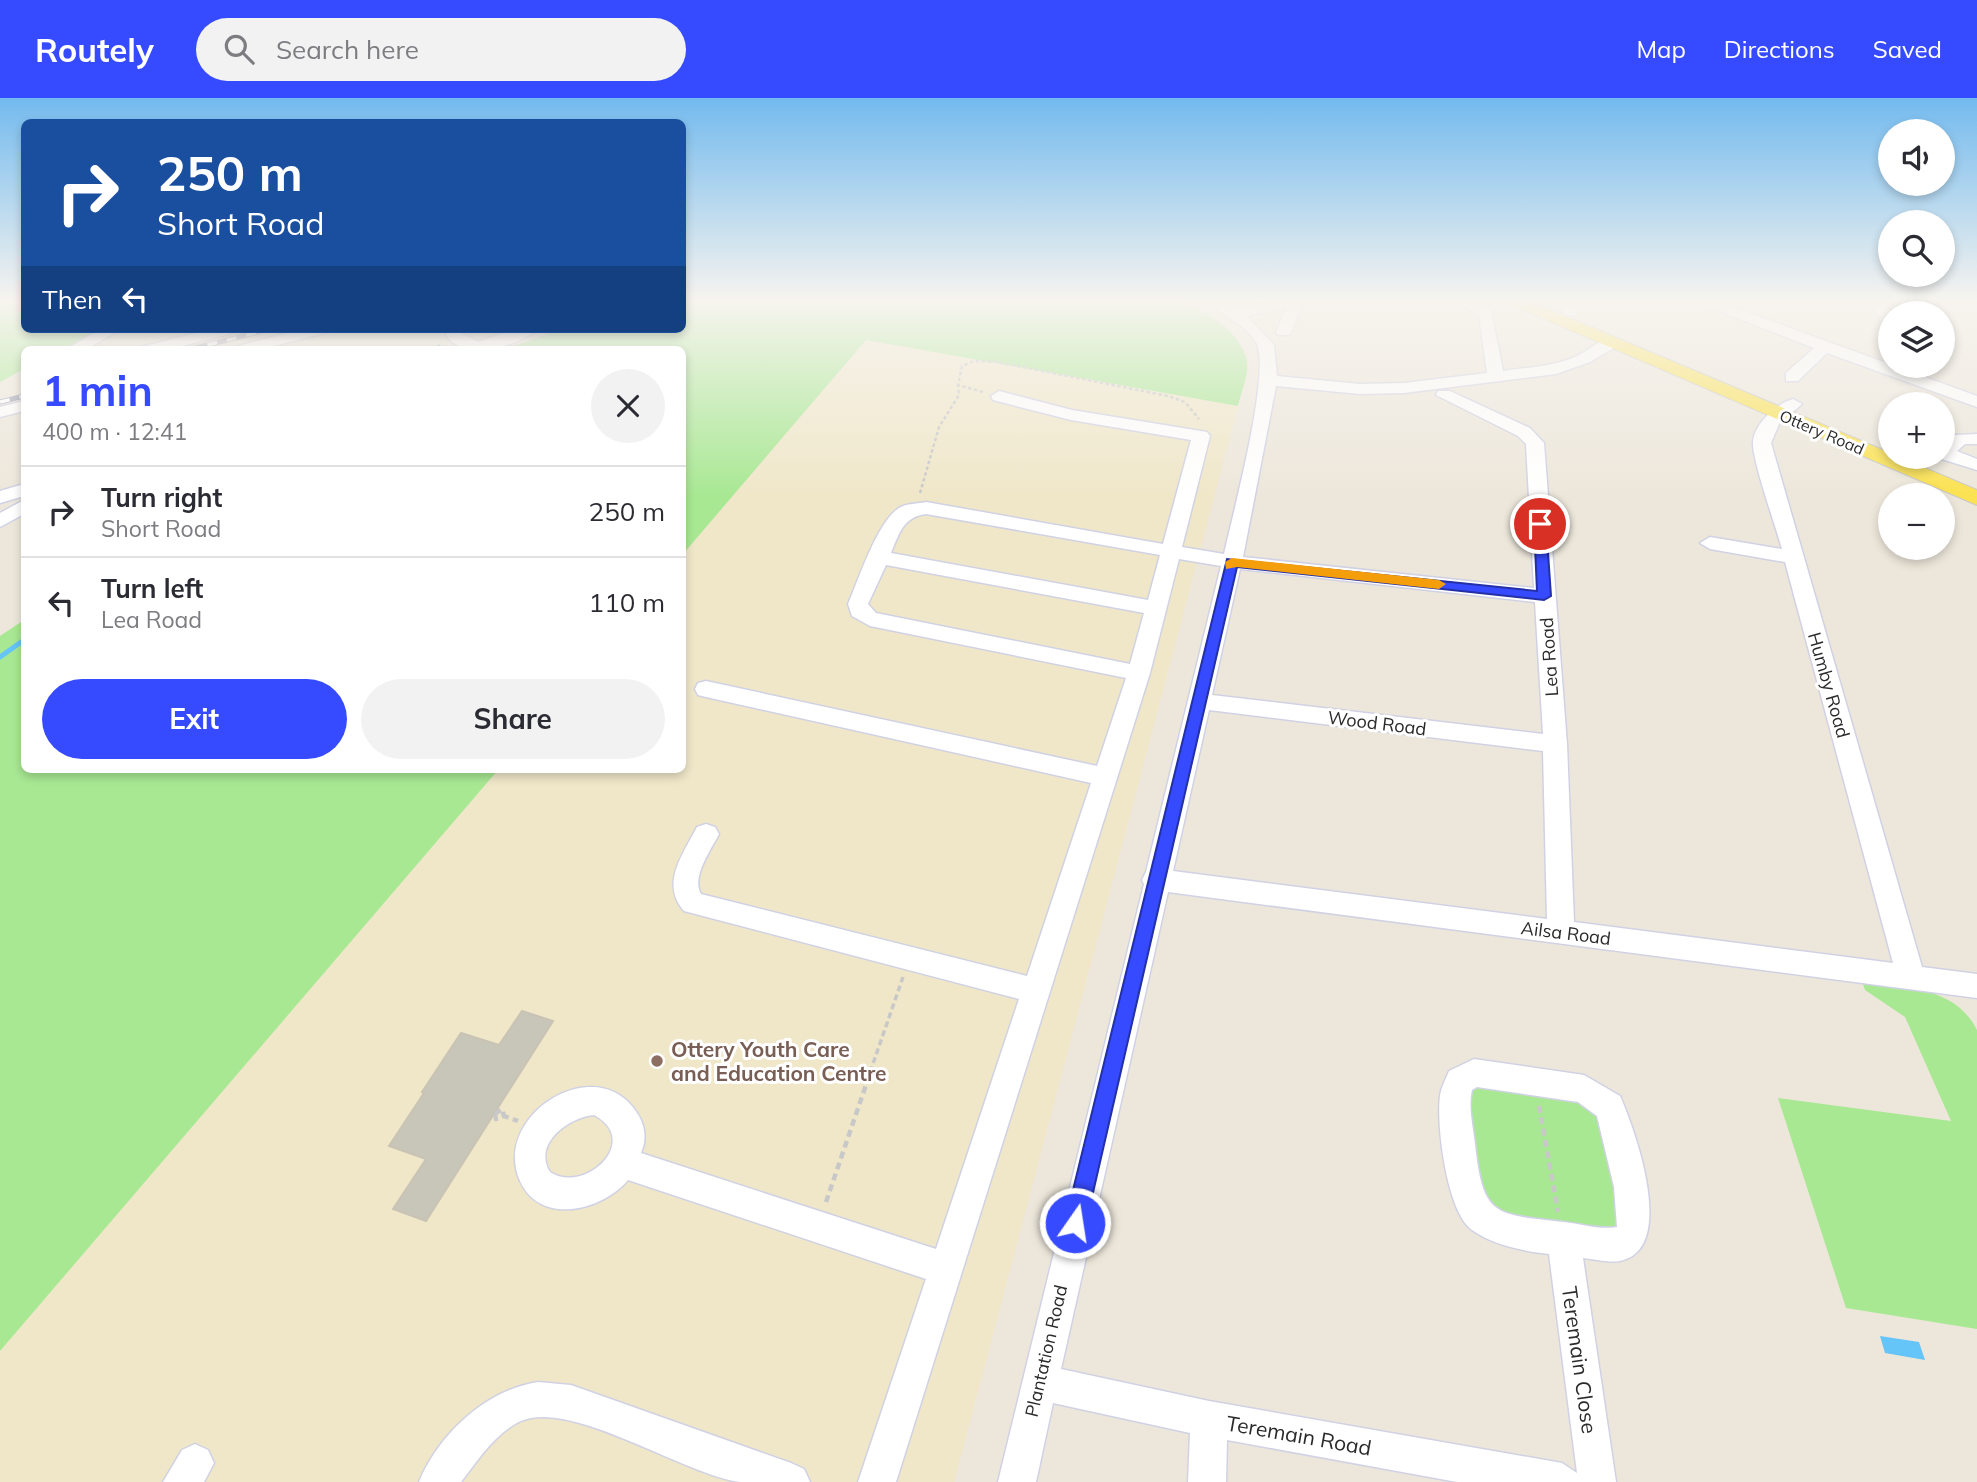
<!DOCTYPE html>
<meta charset="utf-8">
<style>
:root{--surface:#fff;--page:#f2f2f3;--text:#2b2b33;--muted:#7c7c81;--line:#e1e1e2;--accent:#364aff}
body{margin:0;font-family:Mulish,sans-serif;background:var(--page);color:var(--text);height:100vh;display:flex;flex-direction:column;font-size:26px;white-space:nowrap}
*{box-sizing:border-box;margin:0}
p{font-size:23px;color:var(--muted)}
.icon{flex:none;width:38px;height:38px;fill:none;stroke:currentColor;stroke-width:2;stroke-linecap:round;stroke-linejoin:round}
.map{position:relative;flex:1;overflow:hidden}
.panel{position:absolute;left:21px;top:248px;width:665px;height:427px;display:flex;flex-direction:column;background:var(--surface);border-radius:10px;box-shadow:0 4px 10px #0003}
.panel>*{flex:none}
.hud{position:absolute;left:21px;top:21px;width:665px;height:214px;border-radius:10px;box-shadow:0 4px 10px #0003;background:#1a4fa0;color:#fff;overflow:hidden}
.buttons{position:absolute;left:1878px;top:21px;display:grid;gap:14px}
.buttons a{display:grid;place-items:center;width:77px;height:77px;border-radius:50%;background:var(--surface);box-shadow:0 4px 10px #0003;font-size:35px}
.pin{position:absolute;display:grid;place-items:center;width:60px;height:60px;color:#fff;margin:-30px;border:4px solid #fff;border-radius:50%;box-shadow:0 2px 7px #0007}
.me{position:absolute;width:77px;margin:-38px;rotate:13deg;stroke-linejoin:round;filter:drop-shadow(0 0 5px #0008)}
.turn{display:flex;align-items:center;gap:24px;height:147px;padding:0 21px;font-size:32px}
.turn .icon{width:91px;height:91px;stroke-width:2.5}
.turn b{display:block;font-size:49px;line-height:60px}
.then{display:flex;align-items:center;height:66px;padding:0 21px;background:#0003;gap:14px;font-size:26px}
.round{display:grid;place-items:center;flex:none;width:74px;height:74px;border-radius:37px;background:var(--page)}
.headline{display:flex;align-items:center;justify-content:space-between;height:119px;padding:0 21px}
h1{font-size:42px;font-weight:700;line-height:52px;color:var(--accent)}
.button{display:flex;gap:14px;margin-top:auto;padding:14px 21px}
.button a{flex:1;height:80px;border-radius:42px;background:var(--accent);color:#fff;font-size:28px;font-weight:700;line-height:80px;text-align:center}
.button a+a{background:var(--page);color:var(--text)}
ul{padding:0;list-style:none}
li{display:flex;align-items:center;gap:21px;height:91px;padding:0 21px;border-top:2px solid var(--line)}
li div{flex:1}
li b{display:block;font-size:26px}
li em{font-style:normal}
header{display:flex;align-items:center;gap:42px;box-sizing:border-box;height:98px;padding:0 35px;background:var(--accent);color:#fff}
header strong{font-size:33px}
nav{display:flex;gap:38px;margin-inline-start:auto;font-size:24px}
.search{width:490px;height:63px;background:var(--page);display:flex;align-items:center;gap:18px;box-sizing:border-box;padding:0 24px;border-radius:38px;color:var(--muted);font-size:26px}
.map>svg:first-child{display:block}
</style>
<header>
<strong>Routely</strong>
<div class="search"><svg class="icon" aria-label="search" viewBox="0 0 24 24"><circle cx="10" cy="10" r="6"/><path d="M15 15l6 6"/></svg>Search here</div>
<nav><a>Map</a><a>Directions</a><a>Saved</a></nav>
</header>
<div class="map">
<svg width="1977" height="1384" viewBox="0 0 1977 1384">
<rect width="100%" height="100%" fill="#ede7db"/>
<path fill="#f0e7c9" d="M866,242L1238,308L954,1384H0V1253L498,672H682L683,456Z"/>
<g fill="#a8e893">
<path d="M0,203H24V231H101L61,252H24V271L0,284Z"/>
<path d="M683,203H1180C1206,214 1236,230 1246,259C1251,272 1241,294 1238,308L866,242L683,456L682,252H503L562,231H682Z"/>
<path d="M24,522V672H498L0,1253V538Z"/>
<path d="M1862,883C1905,890 1955,888 1977,932V1231L1846,1210L1778,1000L1951,1023L1905,919L1865,892Z"/>
<path d="M1474,989L1568,998L1600,1017L1622,1125L1612,1134L1508,1121L1479,1101L1465,998Z"/>
</g>
<path fill="#65c4f8" d="M1880,1238L1919,1244L1925,1262L1885,1255Z"/>
<g fill="none" stroke-linecap="round" stroke-linejoin="round">
<path stroke="#65c4f8" stroke-width="4.5" d="M435,252L439,249"/>
<path stroke="#65c4f8" stroke-width="5" d="M0,559L24,542"/>
</g>
<path fill="#c8c5b9" stroke="#c9c3b4" stroke-width="2" d="M522,913L553,923L426,1123L393,1111L426,1061L389,1048L424,995L422,994L461,935L499,947Z"/>
<g fill="none" stroke-linecap="round" stroke-linejoin="round">
<g stroke="#d0d2e4" stroke-width="3">
<g id="minor">
<path d="M1207,203H1226L1238,211L1270,203H1304L1290,237H1278L1276,234L1287,209L1247,218L1274,247L1277,278L1360,286L1404,285L1487,275L1479,217L1455,203H1475L1491,212L1503,273C1528,269 1555,269 1579,257C1591,251 1604,237 1619,241V247L1590,264L1556,276L1404,295L1360,296L1276,288L1243,459L1534,490L1526,346L1518,338L1436,297L1438,293H1450L1530,330L1544,345L1567,646L1574,824L1893,865L1785,464L1710,451L1700,445L1710,439L1782,451C1776,429 1752,362 1753,344C1754,326 1777,305 1793,301L1802,306L1779,326L1771,345L1922,869L1977,876V900L1168,794L1061,1271L1209,1303L1562,1365L1577,1375L1549,1156C1523,1153 1493,1147 1472,1132C1447,1114 1436,1027 1440,998C1441,989 1446,981 1449,973L1474,961L1584,977L1620,998C1635,1032 1678,1151 1620,1163C1609,1165 1594,1161 1583,1160L1616,1384H1457L1227,1342L1226,1384H1188L1190,1335L1053,1305L1036,1384H998L1144,786L1142,782L1146,774L1221,468L1179,461L1150,575L896,1384H858L926,1181L628,1082C602,1113 540,1128 520,1083C491,1018 596,951 637,1015C645,1027 647,1041 641,1055L936,1151L1019,901L684,813C660,786 683,756 697,729L706,726L715,729L719,736C711,752 691,779 701,796L1027,878L1091,685L706,599L698,597L695,591L698,585L706,583L1097,668L1126,580L870,528L852,518L848,506C859,481 877,424 899,410C906,405 918,406 926,404L1163,446L1191,342L1071,322L993,302L991,298L999,293L1072,312L1207,334L1210,338L1182,449L1224,456C1232,419 1272,272 1256,244C1245,225 1221,218 1207,203ZM926,416L1160,457L1148,502L891,455C899,436 903,419 926,416ZM886,467L1144,515L1130,566L876,515L868,506ZM1240,471L1535,504L1543,636L1212,597ZM1209,612L1543,653L1547,821L1173,773ZM1477,989L1578,1004L1597,1018L1614,1089L1617,1129C1600,1132 1581,1126 1564,1124C1495,1116 1483,1120 1475,1046C1473,1028 1468,1010 1472,992ZM594,1017C643,1043 584,1097 550,1074C532,1045 570,1019 594,1017Z"/>
<path d="M1556,203H1571L1578,214L1575,217H1565Z"/>
<path d="M1694,203H1716L1977,298V309L1827,255L1798,283H1786V275L1814,250Z"/>
<path d="M1868,203H1883L1892,215L1890,229L1884,227Z"/>
<path d="M101,231H121L85,252H65Z"/>
<path d="M212,231H239L237,234L166,252H139L141,249Z"/>
<path d="M303,231H330L328,234L259,252H232L234,249Z"/>
<path d="M444,231H460L461,235L478,244L515,231H537C517,251 453,265 444,231Z"/>
<path d="M24,303V313L0,319V309Z"/>
<path d="M1977,336V346H1965L1957,353L1977,361V372L1935,359H1942V347L1955,337Z"/>
<path d="M24,386V398L0,405V393Z"/>
<path d="M24,402V416L0,429V415Z"/>
<path d="M538,1284L571,1287L791,1365L804,1371L810,1384C787,1384 762,1384 740,1384C685,1377 571,1301 521,1323C496,1334 477,1363 461,1384H419C439,1336 486,1292 538,1284Z"/>
<path d="M195,1346L208,1352L214,1365L204,1384H163L182,1352Z"/>
</g>
</g>
<g stroke="#c8c8c8" stroke-width="2">
<path id="major" d="M1503,203H1529L1890,355V359H1899L1977,392V407Z"/>
</g>
<g stroke="#c8c8c8" stroke-width="2.5" stroke-dasharray="3.5 2.5" stroke-linecap="butt">
<path d="M983,294L958,287L962,268L974,263L997,264L1168,298L1185,304L1199,321"/>
<path d="M920,395L939,329L959,297L958,287"/>
</g>
<path stroke="#c8c8c8" stroke-width="3.5" stroke-dasharray="6 3.5" stroke-linecap="butt" d="M867,983L903,879"/>
<g stroke="#c8c8c8" stroke-width="4.5" stroke-dasharray="7 4.5" stroke-linecap="butt">
<path d="M1539,1008L1558,1114"/>
<path d="M495,1016L496,1021L504,1018L518,1023"/>
<path d="M495,1016L502,1011L504,1018"/>
<path d="M826,1104L868,981"/>
</g>
<use href="#minor" fill="#fff" fill-rule="evenodd"/>
<use href="#major" fill="#fbe252" fill-rule="evenodd"/>
<g stroke="#9d9fb6" stroke-width="5">
<g id="rail">
<path d="M188,252L270,231"/>
<path d="M0,304L24,298"/>
</g>
</g>
<use href="#rail" stroke="#fff" stroke-width="3.5" stroke-dasharray="10" stroke-linecap="butt"/>
</g>
<linearGradient id="sky" x2="0" y2="1"><stop stop-color="#73baee"/><stop offset="0.51" stop-color="#f7f4ef"/><stop offset="1" stop-color="#f7f4ef" stop-opacity="0"/></linearGradient>
<rect width="1977" height="397" fill="url(#sky)"/>
<path fill="#364aff" stroke="#2330a6" stroke-width="2" d="M1540,423L1546,426L1551,498L1544,502L1237,469L1086,1125L1083,1133L1075,1136L1068,1133L1065,1125L1227,461L1537,493L1534,426Z"/>
<path fill="#f59e0b" d="M1232,460L1439,482L1446,486L1439,491L1237,469L1226,471L1225,464Z"/>
<circle fill="#8d6e63" stroke="#fff" stroke-width="2.5" cx="657" cy="963" r="7"/>
<g text-anchor="middle" dominant-baseline="central" stroke-width="6" stroke-linejoin="round" paint-order="stroke">
<g font-size="16" fill="#2a2a2a" stroke="#fff">
<text transform="translate(1822 334) rotate(23)">Ottery Road</text>
</g>
<g font-size="18" fill="#2a2a2a" stroke="#fff">
<text transform="translate(1549 559) rotate(-94)">Lea Road</text>
<text transform="translate(1829 587) rotate(74)">Humby Road</text>
<text transform="translate(1377 625) rotate(7)">Wood Road</text>
<text transform="translate(1566 835) rotate(7)">Ailsa Road</text>
<text transform="translate(1046 1253) rotate(-77)">Plantation Road</text>
</g>
<g font-size="21" font-weight="bold" fill="#785e54" stroke="#fff" text-anchor="start">
<text x="671" y="951">Ottery Youth Care<tspan x="671" dy="24">and Education Centre</tspan></text>
</g>
<g font-size="21" fill="#2a2a2a" stroke="#fff">
<text transform="translate(1580 1262) rotate(82)">Teremain Close</text>
<text transform="translate(1299 1337) rotate(10)">Teremain Road</text>
</g>
</g>
</svg>
<div class="buttons">
<a><svg class="icon" aria-label="sound" viewBox="0 0 24 24"><path d="M4 9h4l5-4v14l-5-4H4zM17 9q2 3 0 6"/></svg></a>
<a><svg class="icon" aria-label="search" viewBox="0 0 24 24"><circle cx="10" cy="10" r="6"/><path d="M15 15l6 6"/></svg></a>
<a><svg class="icon" aria-label="layers" viewBox="0 0 24 24"><path d="M12 4l9 5-9 5-9-5zM3 14l9 5 9-5"/></svg></a>
<a>+</a>
<a>−</a>
</div>
<div class="pin" style="left:1540px;top:426px;background:#d93025"><svg class="icon" aria-label="arrive" viewBox="0 0 24 24"><path d="M6 21V4h12l-3 4 3 4H6"/></svg></div>
<svg class="me" style="left:1075px;top:1125px" viewBox="-20 -20 40 40"><circle r="17" fill="#364aff" stroke="#fff" stroke-width="3"/><path d="M0-11L8 9 0 5-8 9z" fill="#fff"/></svg>
<div class="hud">
<div class="turn"><svg class="icon" aria-label="right" viewBox="0 0 24 24"><path d="M7 20v-9h11M14 6l5 5-5 5"/></svg><div><b>250 m</b>Short Road</div></div>
<div class="then">Then<svg class="icon" aria-label="left" viewBox="0 0 24 24"><path d="M17 20v-9H6M10 6l-5 5 5 5"/></svg></div>
</div>
<section class="panel">
<div class="headline"><div><h1>1 min</h1><p>400 m · 12:41</p></div><a class="round"><svg class="icon" aria-label="close" viewBox="0 0 24 24"><path d="M6 6l12 12M18 6L6 18"/></svg></a></div>
<ul>
<li><svg class="icon" aria-label="right" viewBox="0 0 24 24"><path d="M7 20v-9h11M14 6l5 5-5 5"/></svg><div><b>Turn right</b><p>Short Road</p></div><em>250 m</em></li>
<li><svg class="icon" aria-label="left" viewBox="0 0 24 24"><path d="M17 20v-9H6M10 6l-5 5 5 5"/></svg><div><b>Turn left</b><p>Lea Road</p></div><em>110 m</em></li>
</ul>
<div class="button"><a>Exit</a><a>Share</a></div>
</section>
</div>
